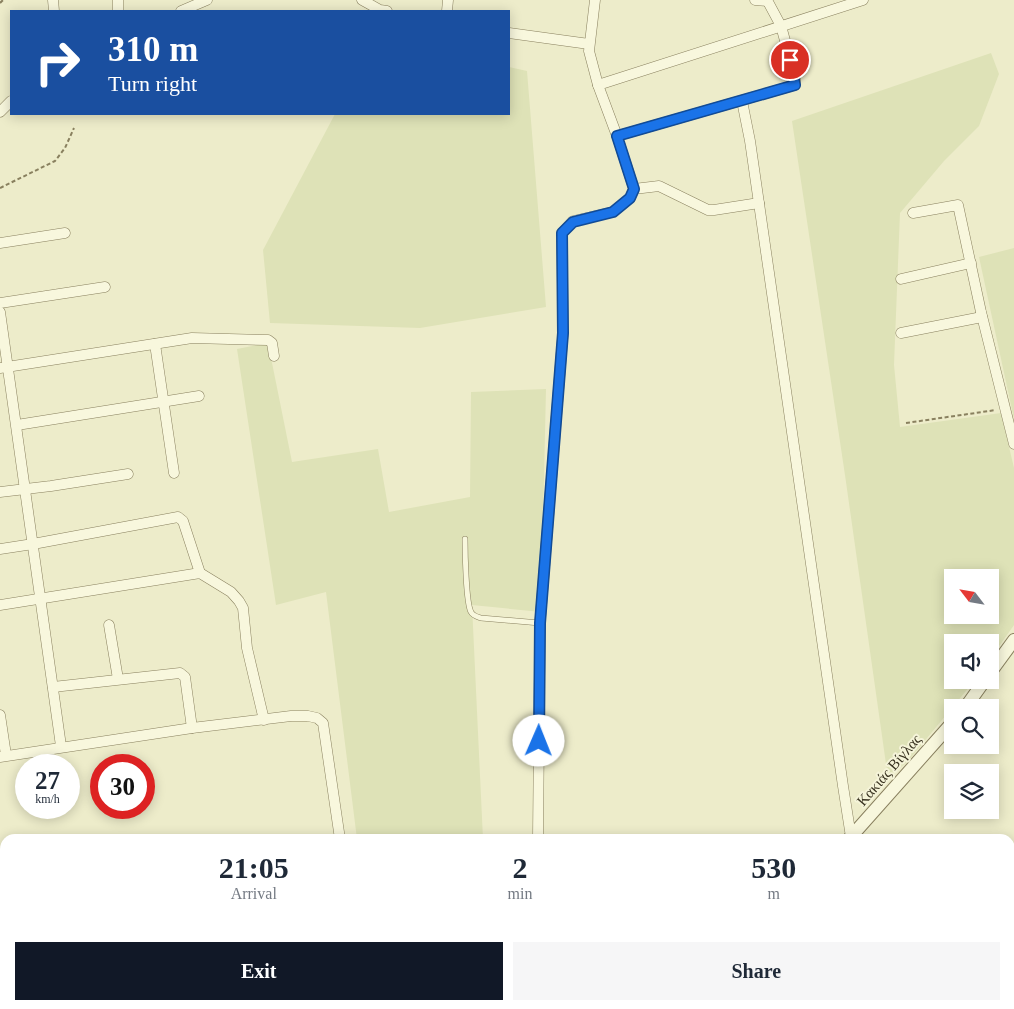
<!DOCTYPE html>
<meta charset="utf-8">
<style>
:root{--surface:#fff;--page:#f6f6f7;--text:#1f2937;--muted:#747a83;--accent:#111827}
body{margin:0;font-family:"Times New Roman",serif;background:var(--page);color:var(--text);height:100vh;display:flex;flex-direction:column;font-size:19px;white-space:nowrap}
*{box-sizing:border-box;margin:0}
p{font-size:16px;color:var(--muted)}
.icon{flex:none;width:28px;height:28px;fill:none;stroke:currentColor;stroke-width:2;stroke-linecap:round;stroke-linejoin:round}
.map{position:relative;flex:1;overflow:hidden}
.panel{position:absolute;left:0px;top:834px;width:1015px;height:176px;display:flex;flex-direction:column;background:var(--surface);border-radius:15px 15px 0 0;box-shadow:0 2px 12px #0003}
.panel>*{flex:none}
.top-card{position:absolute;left:10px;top:10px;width:500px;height:105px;border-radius:0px;box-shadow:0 2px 12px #0003;background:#1a4fa0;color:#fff;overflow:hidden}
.needle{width:32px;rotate:301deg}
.tools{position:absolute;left:944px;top:569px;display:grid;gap:10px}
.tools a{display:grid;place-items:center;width:55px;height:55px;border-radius:0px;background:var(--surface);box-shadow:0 2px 12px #0003;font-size:25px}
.speed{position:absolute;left:15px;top:754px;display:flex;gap:10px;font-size:25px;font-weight:700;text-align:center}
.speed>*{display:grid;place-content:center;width:65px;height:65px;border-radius:50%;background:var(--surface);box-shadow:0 2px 12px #0003;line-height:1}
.speed small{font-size:12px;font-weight:400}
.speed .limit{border:8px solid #d22;background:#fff;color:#111}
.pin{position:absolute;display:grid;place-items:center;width:42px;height:42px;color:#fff;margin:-21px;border:2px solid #fff;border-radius:50%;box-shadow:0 1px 5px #0007}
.me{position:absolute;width:55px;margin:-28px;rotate:1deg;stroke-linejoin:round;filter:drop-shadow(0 0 4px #0008)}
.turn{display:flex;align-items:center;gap:18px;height:105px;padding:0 15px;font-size:22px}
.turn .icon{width:65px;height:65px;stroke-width:2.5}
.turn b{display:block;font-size:35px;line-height:42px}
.eta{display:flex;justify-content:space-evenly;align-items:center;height:85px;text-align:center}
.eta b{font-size:30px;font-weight:600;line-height:35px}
.button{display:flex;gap:10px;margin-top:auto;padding:10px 15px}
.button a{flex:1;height:58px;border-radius:0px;background:var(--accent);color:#fff;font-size:20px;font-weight:600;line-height:58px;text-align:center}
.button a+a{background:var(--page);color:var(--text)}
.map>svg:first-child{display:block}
</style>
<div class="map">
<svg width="1014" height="1009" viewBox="0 0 1014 1009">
<rect width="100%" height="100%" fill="#edecca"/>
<g fill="#dee2b7" fill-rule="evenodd">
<path d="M991,53L999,74L979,126L944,161L900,213L894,365L900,427L1001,413L1014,468V625L990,659V642H952V680H975L908,761L888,778L845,475L792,121ZM952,578H990V615H952Z"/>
<path d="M509,67L527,71L546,307L420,328L270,323L263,250L335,114H509Z"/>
<path d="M1014,248V419L979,257Z"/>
<path d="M268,343L292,462L378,449L389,512L470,497L471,392L546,389L541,612L472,605L483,839H357L326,592L276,605L237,349Z"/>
<path d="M1014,875V1009H921V1005H1010V877Z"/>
</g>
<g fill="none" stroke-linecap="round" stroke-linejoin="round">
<g stroke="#89805f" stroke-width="6">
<path id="service" d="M465,539C465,552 466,603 471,612C473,616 478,617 481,618L540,623"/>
</g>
<g stroke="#89805f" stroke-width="11">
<g id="minor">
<path d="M53,0L54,11"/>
<path d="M118,0V11"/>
<path d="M362,0L380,10L387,11"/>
<path d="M755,0L767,1"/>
<path d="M181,11L207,0"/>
<path d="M447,11L448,0"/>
<path d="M509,33L589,44"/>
<path d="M598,85L863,0"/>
<path d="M742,101L750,141L843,786L851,837"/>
<path d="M0,112L11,101"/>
<path d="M617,136L795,85V77L781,26L767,0"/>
<path d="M634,189L659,186L708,210H714L759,203"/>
<path d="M913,213L958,205L981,312L1014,444"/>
<path d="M0,243L65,233"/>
<path d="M901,279L971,263"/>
<path d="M0,303L105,287"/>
<path d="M0,312L61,746"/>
<path d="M901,333L982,317"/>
<path d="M155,344L174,473"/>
<path d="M0,368L192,338L268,340L272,343L274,356"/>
<path d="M17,425L199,396"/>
<path d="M0,492L51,486L128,474"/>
<path d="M0,549L33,544L178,517L183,521L200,573"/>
<path d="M0,605L200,573L231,592L239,601L243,608L247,648L264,720"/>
<path d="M109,625L118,679"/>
<path d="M53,687L180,673L185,677L192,728"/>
<path d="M0,715L6,755"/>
<path d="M0,757L192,728L291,716H308L317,718L323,723L340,839"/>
<path d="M538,839L540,623L563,333L562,233L573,221L613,212L630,198L634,189L617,136L598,85L589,51L595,0"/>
<path d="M1010,869L1014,867"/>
<path d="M366,1005L367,1009"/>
</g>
</g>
<g stroke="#89805f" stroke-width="14">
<g id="tertiary">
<path d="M990,673L1014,640"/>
<path d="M965,708L985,680"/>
<path d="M849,839L952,723"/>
<path d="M399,1009L407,1005"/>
</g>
</g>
<g stroke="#89805f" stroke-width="2" stroke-dasharray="4 2.5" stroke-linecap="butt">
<path d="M0,3L3,0"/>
<path d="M0,188L55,161L65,148L74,128"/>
<path d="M906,423L996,410"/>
</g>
<use href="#service" stroke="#f8f7dd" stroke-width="5"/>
<use href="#minor" stroke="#f8f7dd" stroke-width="10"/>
<use href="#tertiary" stroke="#f8f7dd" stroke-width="12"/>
</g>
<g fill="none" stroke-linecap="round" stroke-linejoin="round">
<g stroke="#114b97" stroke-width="12">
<path id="route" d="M539,741L540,623L563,333L562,233L573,222L613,212L630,198L634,189L617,136L795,85L790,60"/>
</g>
<use href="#route" stroke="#1a73e8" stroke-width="9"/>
</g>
<g text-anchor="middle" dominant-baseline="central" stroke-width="4" stroke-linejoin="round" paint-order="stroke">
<g font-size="15" fill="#3a3422" stroke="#f5f4d9">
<text transform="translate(889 770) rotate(-49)">Κακιάς Βίγλας</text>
</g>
</g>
</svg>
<div class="tools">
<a><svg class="needle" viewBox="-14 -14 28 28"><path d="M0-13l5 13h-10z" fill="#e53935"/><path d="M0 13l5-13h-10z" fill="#747a83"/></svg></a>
<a><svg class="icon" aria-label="sound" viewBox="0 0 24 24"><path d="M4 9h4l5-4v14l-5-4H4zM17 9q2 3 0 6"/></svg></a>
<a><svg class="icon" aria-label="search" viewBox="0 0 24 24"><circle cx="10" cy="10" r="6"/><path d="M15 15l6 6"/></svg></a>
<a><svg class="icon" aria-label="layers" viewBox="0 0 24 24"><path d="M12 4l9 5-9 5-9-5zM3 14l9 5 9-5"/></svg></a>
</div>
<div class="speed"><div>27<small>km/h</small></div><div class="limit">30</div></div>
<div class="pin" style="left:790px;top:60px;background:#d93025"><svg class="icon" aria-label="arrive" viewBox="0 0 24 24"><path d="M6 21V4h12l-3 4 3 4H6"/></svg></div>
<svg class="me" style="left:539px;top:741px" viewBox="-20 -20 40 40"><circle r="19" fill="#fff"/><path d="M0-13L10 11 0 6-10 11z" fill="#1a73e8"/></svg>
<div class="top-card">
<div class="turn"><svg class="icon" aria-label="right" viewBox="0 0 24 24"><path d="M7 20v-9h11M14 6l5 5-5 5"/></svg><div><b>310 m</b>Turn right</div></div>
</div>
<section class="panel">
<div class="eta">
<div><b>21:05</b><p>Arrival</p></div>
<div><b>2</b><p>min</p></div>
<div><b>530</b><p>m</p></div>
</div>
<div class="button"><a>Exit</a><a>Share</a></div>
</section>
</div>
